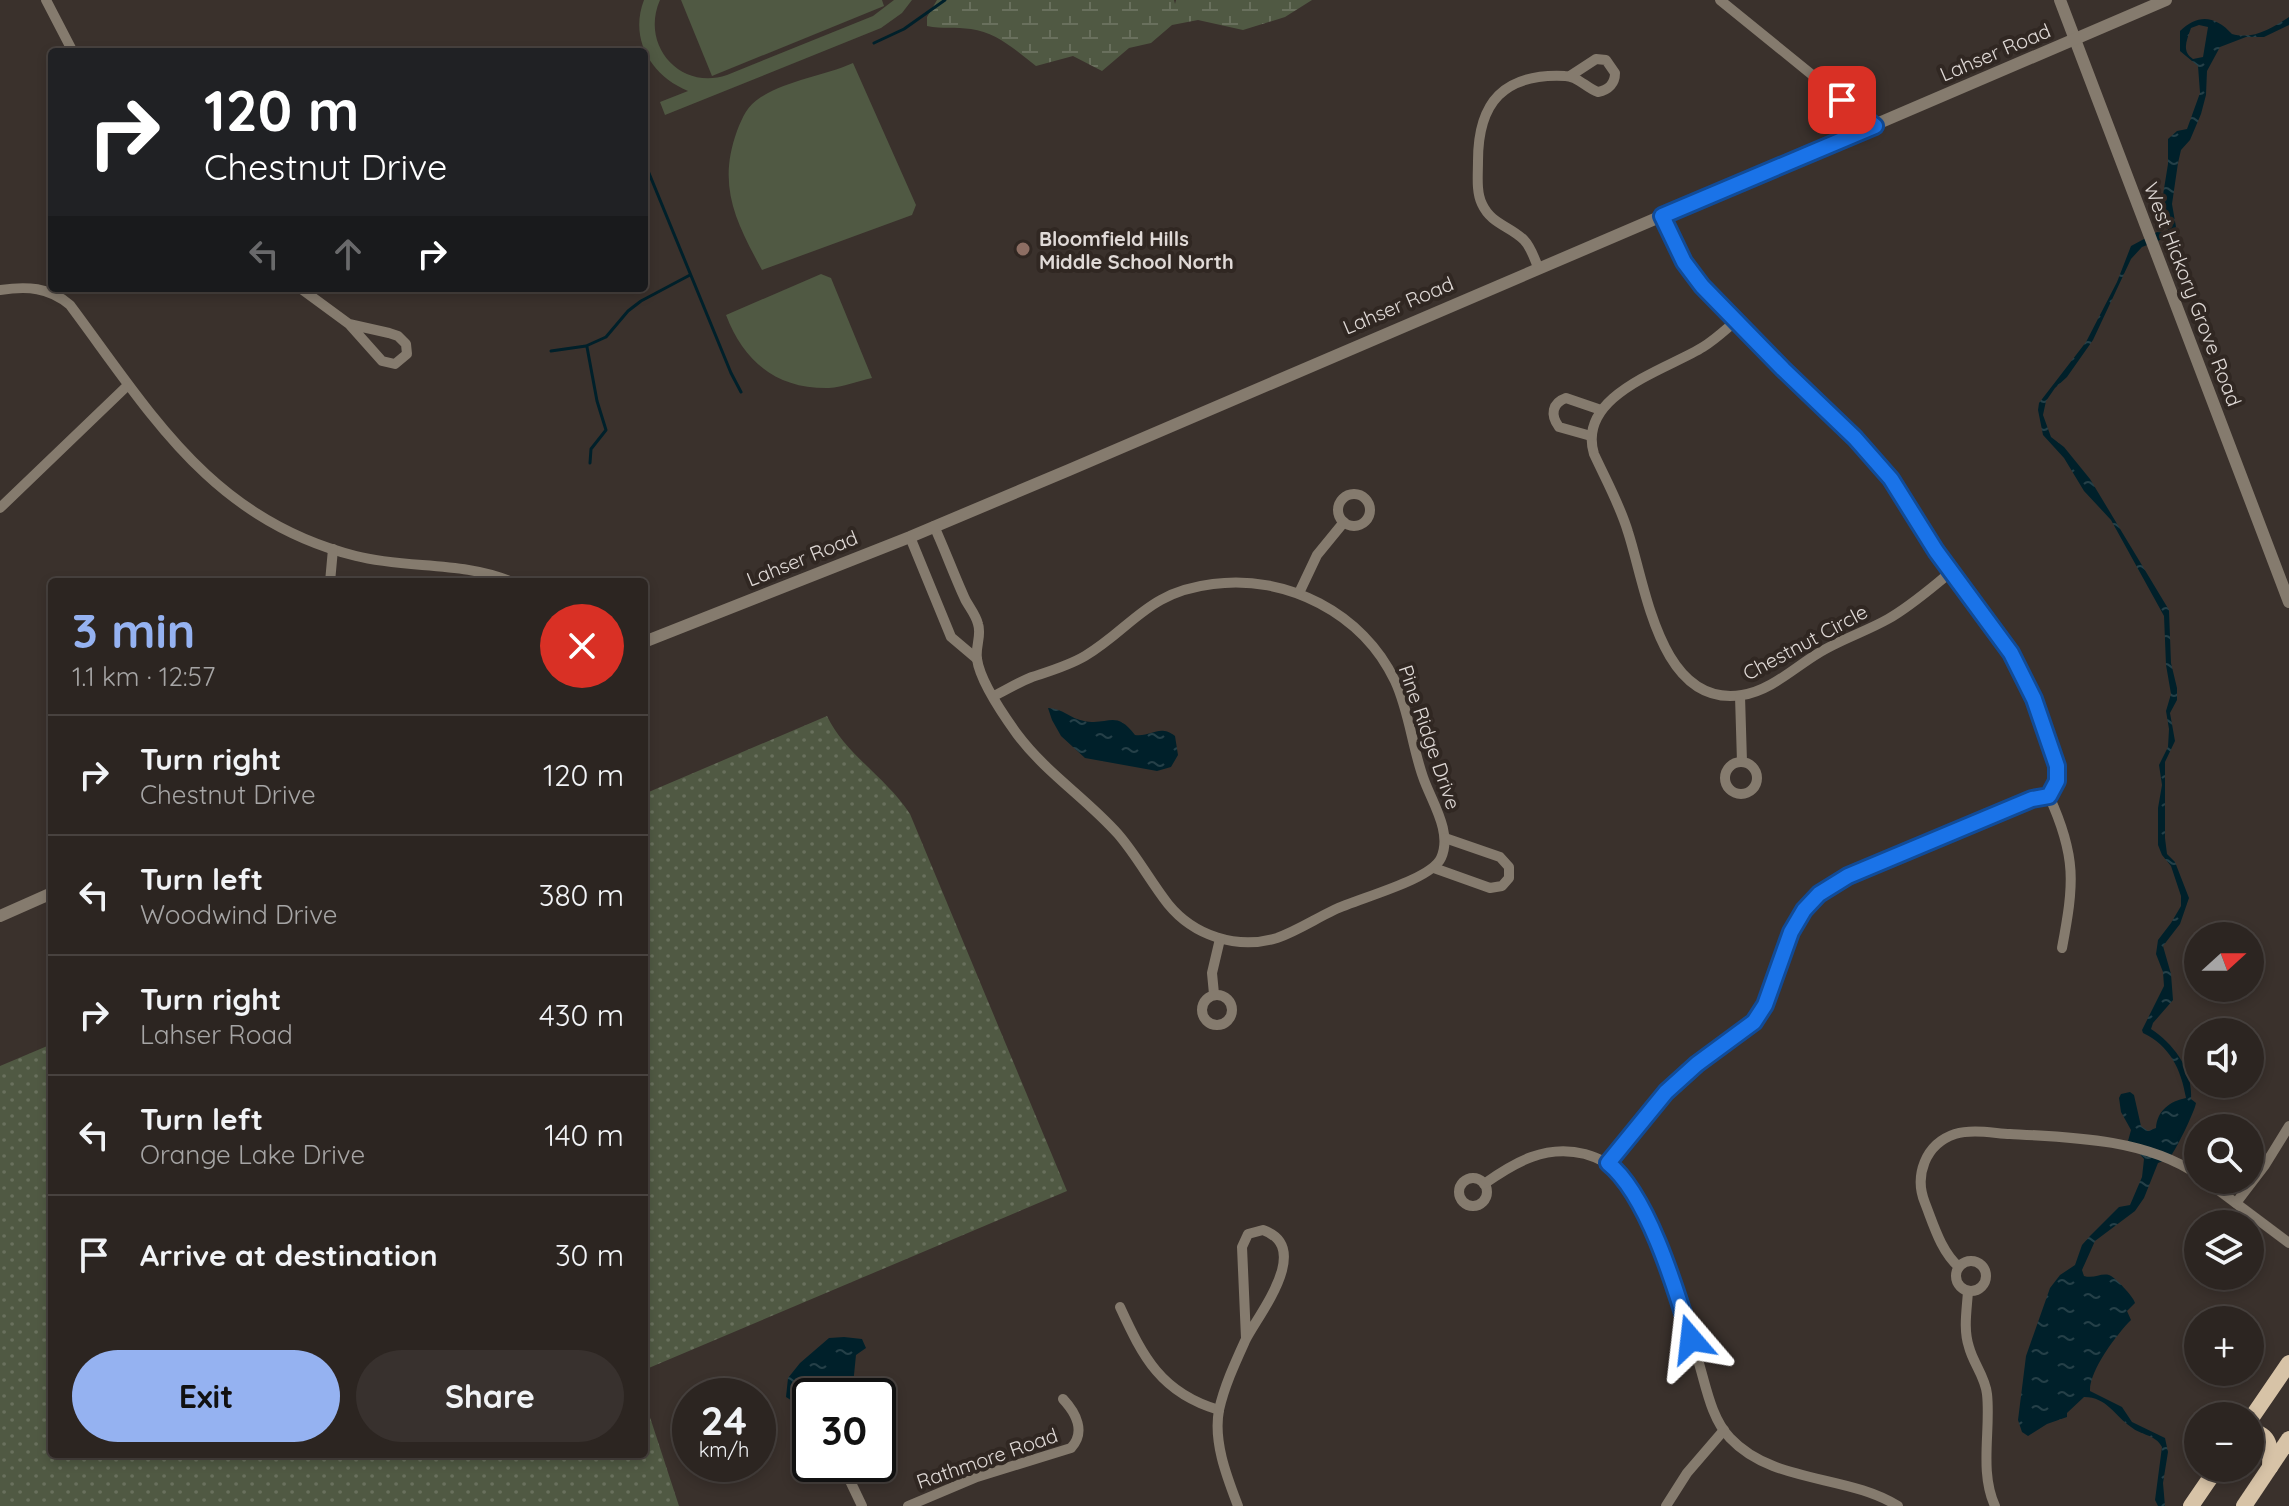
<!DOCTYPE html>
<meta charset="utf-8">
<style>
:root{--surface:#2c2521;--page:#38312e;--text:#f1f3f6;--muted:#a6a5a5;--line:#48423f;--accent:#95b2f1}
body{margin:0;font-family:Quicksand,sans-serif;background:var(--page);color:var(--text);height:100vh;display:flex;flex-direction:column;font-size:30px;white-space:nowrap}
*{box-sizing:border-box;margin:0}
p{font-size:26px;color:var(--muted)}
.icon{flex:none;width:44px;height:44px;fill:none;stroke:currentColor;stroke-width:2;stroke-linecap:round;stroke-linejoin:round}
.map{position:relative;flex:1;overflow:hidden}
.drawer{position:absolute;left:48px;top:578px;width:600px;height:880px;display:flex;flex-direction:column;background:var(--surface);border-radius:8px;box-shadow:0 4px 12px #0003,0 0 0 2px var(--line)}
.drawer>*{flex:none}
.hud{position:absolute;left:48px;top:48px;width:600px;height:244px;border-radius:8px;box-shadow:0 4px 12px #0003,0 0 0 2px var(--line);background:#202124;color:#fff;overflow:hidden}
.needle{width:52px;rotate:69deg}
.fabs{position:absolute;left:2184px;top:922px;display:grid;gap:16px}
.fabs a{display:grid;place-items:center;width:80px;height:80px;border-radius:50%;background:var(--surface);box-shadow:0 4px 12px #0003,0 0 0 2px var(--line);font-size:40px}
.speed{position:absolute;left:672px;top:1378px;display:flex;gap:16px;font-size:40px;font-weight:700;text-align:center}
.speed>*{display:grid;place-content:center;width:104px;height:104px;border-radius:50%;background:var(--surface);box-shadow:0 4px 12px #0003,0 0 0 2px var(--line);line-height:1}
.speed small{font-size:20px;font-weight:400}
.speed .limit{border:4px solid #111;border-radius:12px;background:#fff;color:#111}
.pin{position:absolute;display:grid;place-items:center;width:68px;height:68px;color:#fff;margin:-34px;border-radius:16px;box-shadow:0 4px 12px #0006}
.me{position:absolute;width:88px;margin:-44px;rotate:343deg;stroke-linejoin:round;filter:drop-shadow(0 0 6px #0008)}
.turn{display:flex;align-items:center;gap:28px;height:168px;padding:0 24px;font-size:36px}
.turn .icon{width:104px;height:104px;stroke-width:2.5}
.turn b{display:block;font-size:56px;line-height:68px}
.lanes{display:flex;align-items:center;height:76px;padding:0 24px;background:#0003;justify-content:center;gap:40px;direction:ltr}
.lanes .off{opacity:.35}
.round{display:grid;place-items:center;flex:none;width:84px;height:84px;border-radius:42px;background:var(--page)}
.summary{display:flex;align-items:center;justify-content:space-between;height:136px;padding:0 24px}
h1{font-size:48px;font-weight:700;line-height:60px;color:var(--accent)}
.primary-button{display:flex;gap:16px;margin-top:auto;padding:16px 24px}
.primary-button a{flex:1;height:92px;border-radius:48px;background:var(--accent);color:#111;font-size:32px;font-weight:700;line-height:92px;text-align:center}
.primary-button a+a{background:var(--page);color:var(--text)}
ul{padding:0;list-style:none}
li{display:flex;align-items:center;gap:24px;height:120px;padding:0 24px;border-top:2px solid var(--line)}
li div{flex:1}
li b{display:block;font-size:30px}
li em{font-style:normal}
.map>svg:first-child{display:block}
</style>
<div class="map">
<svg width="2289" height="1506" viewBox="0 0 2289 1506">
<defs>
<pattern id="grass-dots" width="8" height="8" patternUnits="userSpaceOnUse" patternTransform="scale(2)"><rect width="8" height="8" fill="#505943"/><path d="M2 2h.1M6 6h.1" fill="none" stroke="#69705d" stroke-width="1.8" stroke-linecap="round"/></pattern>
<pattern id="wetland-marsh" width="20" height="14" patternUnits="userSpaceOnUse" patternTransform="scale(2)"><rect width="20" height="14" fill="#505943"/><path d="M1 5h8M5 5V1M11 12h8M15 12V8" fill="none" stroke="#69705d"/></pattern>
<pattern id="water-ripples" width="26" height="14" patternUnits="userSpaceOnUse" patternTransform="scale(2)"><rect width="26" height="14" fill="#00202a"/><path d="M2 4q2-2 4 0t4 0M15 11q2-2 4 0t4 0" fill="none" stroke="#254048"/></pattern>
</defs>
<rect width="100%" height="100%" fill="#3a312c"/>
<g fill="url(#grass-dots)">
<path d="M827,716C845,754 886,777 910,814L1067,1191L644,1370V794Z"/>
<path d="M52,1044V1454H644V1399L679,1506H0V1066Z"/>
</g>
<path fill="url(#wetland-marsh)" d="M937,0H1174L1175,4L1176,0H1312L1285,17L1243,30L1198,20L1172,25L1151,43L1129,48L1102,71L1073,56L1036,66C1017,51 996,32 971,29C956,27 942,29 927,26V17Z"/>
<g fill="#505943">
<path d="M644,0H660C640,45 680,91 727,75L873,16L894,0H912L902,13L881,28L665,115L660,102L688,91C651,76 629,39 644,0Z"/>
<path d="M681,0H882L884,6L712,76Z"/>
<path d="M853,63L916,205L912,215L762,270C736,222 717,186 737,131C743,116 747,106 761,97C788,80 824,76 853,63Z"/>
<path d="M821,274L831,278L872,378C858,381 843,387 829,388C777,389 744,362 726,315Z"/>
</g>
<g fill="url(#water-ripples)" fill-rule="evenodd">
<path d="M2289,17V25L2264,37H2246L2220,47L2207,71L2206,95L2201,114L2190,140L2181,150L2178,163L2172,204L2176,227L2170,236L2142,247L2131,259L2093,340L2067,377L2055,388L2046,401L2043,415L2051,437L2064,447L2090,479L2169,610L2171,663L2177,688V700L2170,713L2175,741L2165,762V838L2167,854L2175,862L2189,898L2180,924L2163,946L2171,974L2173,1000L2153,1023L2151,1029C2174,1044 2193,1070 2191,1099L2196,1103C2195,1111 2175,1152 2170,1157C2167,1160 2162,1161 2158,1163L2144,1198L2135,1211L2095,1241L2082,1270L2084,1276C2094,1279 2100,1273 2109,1275C2114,1276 2134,1297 2135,1303L2127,1311L2131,1320C2117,1334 2089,1371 2090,1391L2122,1407L2132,1422L2165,1438L2168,1452L2163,1483L2165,1506H2158L2155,1500L2162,1447C2155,1434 2142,1436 2131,1427C2115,1416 2107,1397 2084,1397L2067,1413V1417L2047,1424L2028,1436L2022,1432L2018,1420L2026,1356L2050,1288L2060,1275L2075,1265L2082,1245L2090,1236L2119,1207L2130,1205L2142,1177L2144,1159L2128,1141L2131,1130L2121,1112L2119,1098L2121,1094L2130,1092L2134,1095L2141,1126L2148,1131L2156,1128C2157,1111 2170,1101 2186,1098C2181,1069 2170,1046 2143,1033L2142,1030L2164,986L2163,972L2156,954L2158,940L2171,923L2181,906V896L2171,866L2162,855L2158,845V808L2162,785L2159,765L2168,747L2169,729L2166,711L2171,694L2166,665L2164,616L2111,520L2084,491L2064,458L2043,435L2038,410L2039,403L2086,342L2117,282L2131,246L2157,232L2167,233L2170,222L2162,201L2168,164V139L2177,131L2187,129L2200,93L2198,66L2180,51V31C2198,13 2216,16 2232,34C2253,40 2272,28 2289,17ZM2199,25L2208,27L2203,57L2193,59C2181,51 2187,40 2191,28Z"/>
<path d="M1048,708C1062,708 1071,719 1084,721C1109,726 1115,709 1135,735C1152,737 1159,724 1175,736L1178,755L1171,767L1157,771L1085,758L1061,736L1052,720Z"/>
<path d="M844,1337L862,1339L866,1348L856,1355L853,1385L839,1394L810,1396V1402L800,1406L786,1397L788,1378L800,1363L829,1338Z"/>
</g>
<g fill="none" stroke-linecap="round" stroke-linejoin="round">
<g stroke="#00202a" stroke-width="3">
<path d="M874,43L904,29L945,0"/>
<path d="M644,161L731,373L741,392"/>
<path d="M587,347L597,401L606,430L591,449L590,463"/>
<path d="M551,351L586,346L606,337L628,311L641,301L690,275"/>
</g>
<g stroke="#857b6e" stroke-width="10">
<path d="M46,0L73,52"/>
<path d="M1720,0L1875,126"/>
<path d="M1662,216L1678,250L1697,281L1877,461L1899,490L1936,551L2000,635L2019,667L2034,699L2057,766V781L2049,796"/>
<path d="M1538,267C1534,258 1531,247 1524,240C1510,226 1491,224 1482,204C1476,192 1478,175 1478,161C1478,102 1504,73 1565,76C1578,76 1586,88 1598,92C1609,90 1615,83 1615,73L1606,60L1596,59L1570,76"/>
<path d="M300,288L349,324L382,361L395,364L407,354L406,344L398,336L389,333L349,324"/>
<path d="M0,290C27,286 49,287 70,305C152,415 212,520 356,556C407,569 464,561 512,582"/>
<path d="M1737,320C1726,329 1716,339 1703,347C1666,370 1576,395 1594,454C1606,480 1620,505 1628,532C1646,587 1660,708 1742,695C1770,691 1794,668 1817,654C1839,640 1865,632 1888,619C1911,606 1931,588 1951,572"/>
<path d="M1591,436L1559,427C1550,415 1552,403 1566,398L1601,410"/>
<circle cx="1354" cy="510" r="16"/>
<path d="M0,508L127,386"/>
<path d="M934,526C945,550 954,575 965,599C969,607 976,615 978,624C982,635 975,647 977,659C980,681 1004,716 1017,734C1046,773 1086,798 1118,834C1137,856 1150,881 1168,904C1194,936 1237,950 1277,938C1297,931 1315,919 1334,910C1359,898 1431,880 1441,858C1453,832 1431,801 1423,777C1412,746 1409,711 1395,681C1363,613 1286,574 1213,584C1147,592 1134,626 1085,656C1068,666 1050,671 1032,677C1019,682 1006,690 994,696"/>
<path d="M910,537L951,637L977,659"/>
<path d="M330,582L333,549"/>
<path d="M1299,593L1317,555L1344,522"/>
<path d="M1740,696L1742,762"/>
<circle cx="1741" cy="778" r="16"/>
<path d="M2049,796C2077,857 2074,884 2062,948"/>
<path d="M1434,868L1490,888L1502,886L1509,878V867L1500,857L1445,838"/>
<path d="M1214,994L1212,973L1220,939"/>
<circle cx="1217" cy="1010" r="15"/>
<path d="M1608,1163C1634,1127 1661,1091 1697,1064C1714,1051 1736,1041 1751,1025C1781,995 1779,944 1804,910C1829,876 1876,864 1914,848C1953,832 1992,815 2032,799L2049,796"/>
<circle cx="1473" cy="1192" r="14"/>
<path d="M2205,1180L2289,1243"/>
<path d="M1484,1184C1515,1162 1546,1144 1585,1154C1599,1158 1612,1164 1621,1175C1637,1196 1648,1222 1657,1245C1672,1283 1685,1322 1698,1360C1706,1386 1711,1418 1730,1438C1773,1484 1847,1474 1898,1506"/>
<path d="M2236,1203L2265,1165L2289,1126"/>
<circle cx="1971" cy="1276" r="15"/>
<path d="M1959,1267C1941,1251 1934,1226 1925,1203C1914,1176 1925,1144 1955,1134C1972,1129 1992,1133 2010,1134C2070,1137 2147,1139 2198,1175"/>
<path d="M1968,1291C1967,1309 1963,1329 1969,1347C1973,1363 1985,1376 1987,1394C1991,1430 1979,1471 1995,1506"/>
<path d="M1120,1307C1143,1357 1161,1393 1219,1410"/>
<path d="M842,1464L862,1506"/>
<path d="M908,1506L977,1477L1071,1448C1086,1432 1076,1413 1063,1399"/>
<path d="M1238,1506C1227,1477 1213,1442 1219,1410C1224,1387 1235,1363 1245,1341C1257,1316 1314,1248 1263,1230L1248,1234L1242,1247L1246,1338"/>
<path d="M1666,1506L1687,1473L1724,1430"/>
</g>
<g stroke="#857b6e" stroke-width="12">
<path d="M2060,0L2289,602"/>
<path d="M644,642L910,537L1069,470L2166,0"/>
<path d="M0,916L52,893"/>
</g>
<g stroke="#d7c3a7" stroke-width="16">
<path d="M2250,1420L2289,1363"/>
<path d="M2250,1431C2271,1434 2271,1449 2270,1467"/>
<path d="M2191,1506L2217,1468"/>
<path d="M2244,1506L2289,1439"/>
</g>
</g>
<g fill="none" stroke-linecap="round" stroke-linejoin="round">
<g stroke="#114b97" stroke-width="20">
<path id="route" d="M1691,1339C1676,1290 1648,1195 1608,1163L1666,1092L1697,1064L1754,1022L1765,1005L1791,932L1804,910L1819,894L1848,876L2032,799L2049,796L2057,781V766L2034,699L2011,653L1936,551L1891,479L1855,438L1783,369L1702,286L1684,262L1662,216L1875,126L1842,100"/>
</g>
<use href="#route" stroke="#1a73e8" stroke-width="14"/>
</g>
<circle fill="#8d6e63" stroke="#302722" stroke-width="3" cx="1023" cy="249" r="8"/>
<g text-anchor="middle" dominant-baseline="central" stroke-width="8" stroke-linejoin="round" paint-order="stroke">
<g font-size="20" fill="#e0dad7" stroke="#302722">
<text transform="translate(1995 52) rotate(-23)">Lahser Road</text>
<text transform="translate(2193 294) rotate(69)">West Hickory Grove Road</text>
<text transform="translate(1398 305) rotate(-23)">Lahser Road</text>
<text transform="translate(802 558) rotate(-22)">Lahser Road</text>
<text transform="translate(1805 642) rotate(-28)">Chestnut Circle</text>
<text transform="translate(1430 737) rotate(71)">Pine Ridge Drive</text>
<text transform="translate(987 1458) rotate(-19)">Rathmore Road</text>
</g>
<g font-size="20" font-weight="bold" fill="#e0dad7" stroke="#302722" text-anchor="start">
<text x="1039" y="238">Bloomfield Hills<tspan x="1039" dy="23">Middle School North</tspan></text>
</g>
</g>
</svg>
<div class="fabs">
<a><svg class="needle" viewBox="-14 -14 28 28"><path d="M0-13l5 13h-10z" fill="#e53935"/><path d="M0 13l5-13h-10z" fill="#a6a5a5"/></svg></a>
<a><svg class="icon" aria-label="sound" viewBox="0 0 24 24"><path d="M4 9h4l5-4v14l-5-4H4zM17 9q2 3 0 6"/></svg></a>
<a><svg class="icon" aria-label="search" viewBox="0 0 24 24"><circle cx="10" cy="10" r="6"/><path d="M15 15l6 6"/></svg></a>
<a><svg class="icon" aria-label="layers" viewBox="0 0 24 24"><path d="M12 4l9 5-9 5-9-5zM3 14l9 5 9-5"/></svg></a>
<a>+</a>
<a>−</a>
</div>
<div class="speed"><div>24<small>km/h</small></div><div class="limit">30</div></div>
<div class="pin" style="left:1842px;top:100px;background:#d93025"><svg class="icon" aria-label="arrive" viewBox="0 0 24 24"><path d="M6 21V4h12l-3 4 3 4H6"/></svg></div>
<svg class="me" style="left:1691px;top:1339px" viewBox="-20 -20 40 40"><path d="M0-17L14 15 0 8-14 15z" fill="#1a73e8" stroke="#fff" stroke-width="4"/></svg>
<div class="hud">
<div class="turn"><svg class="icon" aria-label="right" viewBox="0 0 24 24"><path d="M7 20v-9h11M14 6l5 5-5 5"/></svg><div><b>120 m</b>Chestnut Drive</div></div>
<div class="lanes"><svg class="icon off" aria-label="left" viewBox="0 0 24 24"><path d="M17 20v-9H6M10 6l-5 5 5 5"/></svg><svg class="icon off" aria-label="ahead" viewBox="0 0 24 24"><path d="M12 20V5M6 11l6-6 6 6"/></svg><svg class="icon" aria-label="right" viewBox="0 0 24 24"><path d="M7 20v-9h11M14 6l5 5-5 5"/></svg></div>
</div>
<section class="drawer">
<div class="summary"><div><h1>3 min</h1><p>1.1 km · 12:57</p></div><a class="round" style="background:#d93025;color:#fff"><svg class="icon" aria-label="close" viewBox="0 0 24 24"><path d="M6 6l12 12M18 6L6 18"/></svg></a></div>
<ul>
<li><svg class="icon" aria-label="right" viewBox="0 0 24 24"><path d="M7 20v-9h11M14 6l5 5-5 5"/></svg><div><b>Turn right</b><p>Chestnut Drive</p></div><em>120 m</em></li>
<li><svg class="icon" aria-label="left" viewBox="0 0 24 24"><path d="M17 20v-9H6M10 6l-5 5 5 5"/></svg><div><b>Turn left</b><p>Woodwind Drive</p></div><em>380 m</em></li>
<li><svg class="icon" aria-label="right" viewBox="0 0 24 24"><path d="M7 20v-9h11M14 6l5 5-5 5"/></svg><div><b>Turn right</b><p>Lahser Road</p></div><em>430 m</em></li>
<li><svg class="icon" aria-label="left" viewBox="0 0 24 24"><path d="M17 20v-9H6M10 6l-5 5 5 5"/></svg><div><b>Turn left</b><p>Orange Lake Drive</p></div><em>140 m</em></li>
<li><svg class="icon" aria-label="arrive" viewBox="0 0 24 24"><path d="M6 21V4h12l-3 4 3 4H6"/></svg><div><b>Arrive at destination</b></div><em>30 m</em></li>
</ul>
<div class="primary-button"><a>Exit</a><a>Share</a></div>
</section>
</div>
